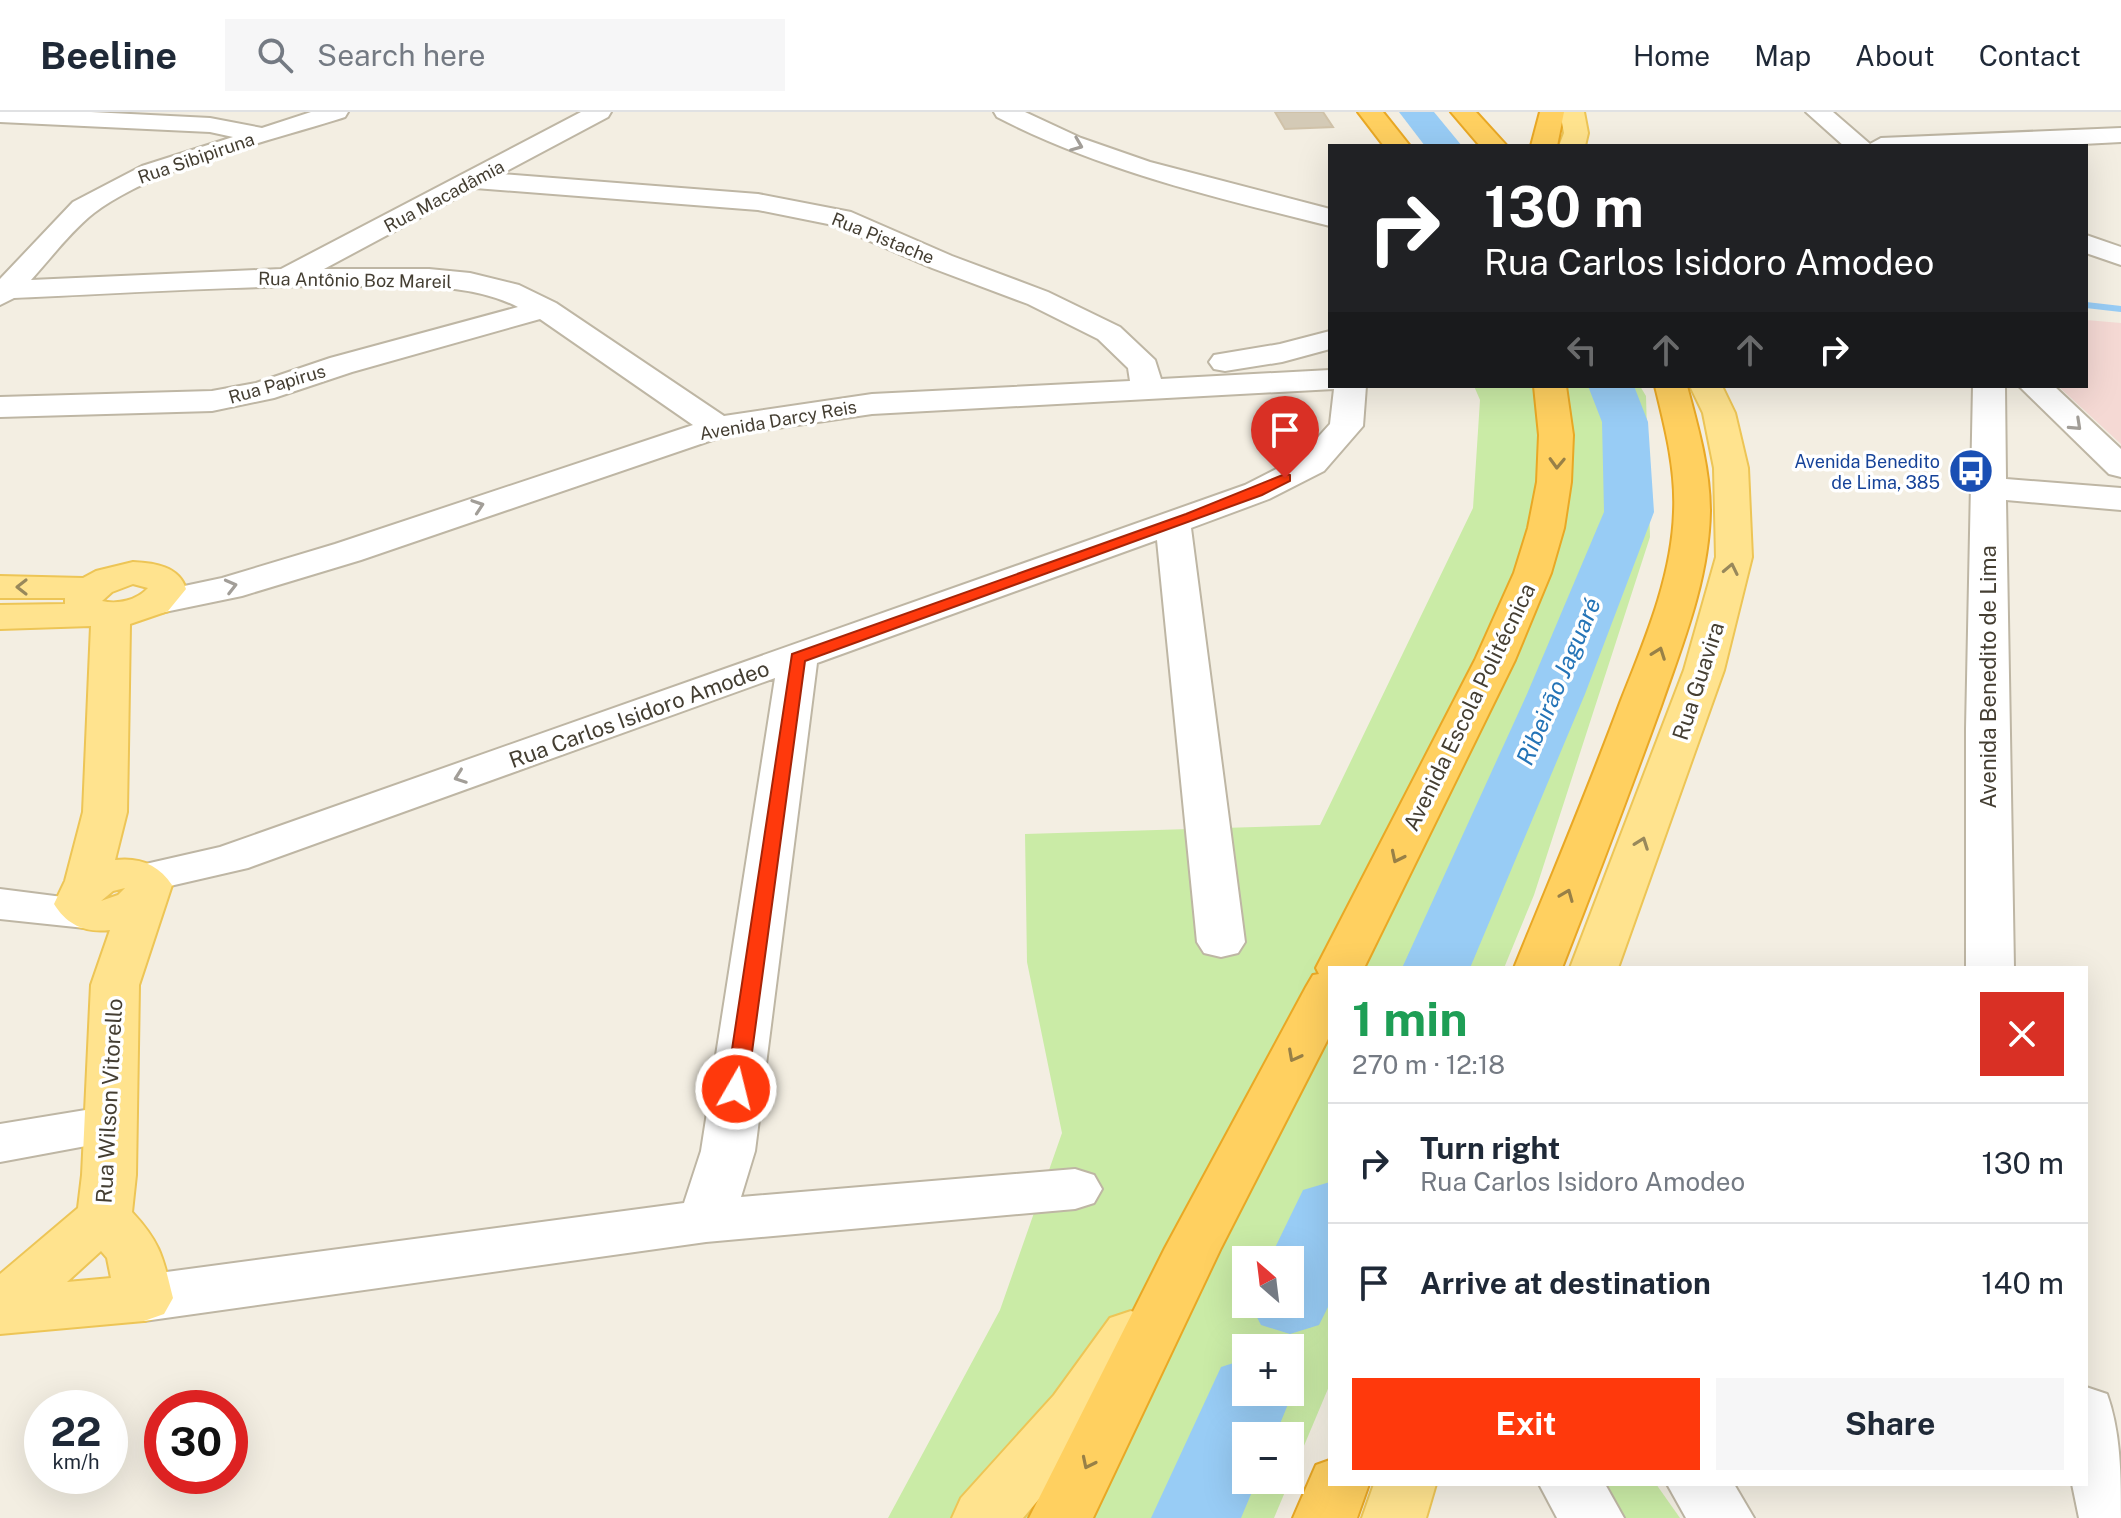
<!DOCTYPE html>
<meta charset="utf-8">
<style>
:root{--surface:#fff;--page:#f6f6f7;--text:#1f2937;--muted:#747a83;--line:#e0e1e3;--accent:#ff390c}
body{margin:0;font-family:"Public Sans",sans-serif;background:var(--page);color:var(--text);height:100vh;display:flex;flex-direction:column;font-size:30px;white-space:nowrap}
*{box-sizing:border-box;margin:0}
p{font-size:26px;color:var(--muted)}
.icon{flex:none;width:44px;height:44px;fill:none;stroke:currentColor;stroke-width:2;stroke-linecap:round;stroke-linejoin:round}
.map{position:relative;flex:1;overflow:hidden}
.details{position:absolute;left:1328px;top:854px;width:760px;height:520px;display:flex;flex-direction:column;background:var(--surface);border-radius:0px;box-shadow:0 8px 32px #0002}
.details>*{flex:none}
.guide{position:absolute;left:1328px;top:32px;width:760px;height:244px;border-radius:0px;box-shadow:0 8px 32px #0002;background:#202124;color:#fff;overflow:hidden}
.needle{width:52px;rotate:332deg}
.controls{position:absolute;left:1232px;top:1134px;display:grid;gap:16px}
.controls a{display:grid;place-items:center;width:72px;height:72px;border-radius:0px;background:var(--surface);box-shadow:0 8px 32px #0002;font-size:40px}
.speed{position:absolute;left:24px;top:1278px;display:flex;gap:16px;font-size:40px;font-weight:700;text-align:center}
.speed>*{display:grid;place-content:center;width:104px;height:104px;border-radius:50%;background:var(--surface);box-shadow:0 8px 32px #0002;line-height:1}
.speed small{font-size:20px;font-weight:400}
.speed .limit{border:12px solid #d22;background:#fff;color:#111}
.pin{position:absolute;display:grid;place-items:center;width:68px;height:68px;color:#fff;margin:-82px -34px;border-radius:50% 50% 50% 0;rotate:-45deg;box-shadow:0 0 8px #0007}
.pin .icon{rotate:45deg}
.me{position:absolute;width:88px;margin:-44px;rotate:8deg;stroke-linejoin:round;filter:drop-shadow(0 0 6px #0008)}
.turn{display:flex;align-items:center;gap:28px;height:168px;padding:0 24px;font-size:36px}
.turn .icon{width:104px;height:104px;stroke-width:2.5}
.turn b{display:block;font-size:56px;line-height:68px}
.lanes{display:flex;align-items:center;height:76px;padding:0 24px;background:#0003;justify-content:center;gap:40px;direction:ltr}
.lanes .off{opacity:.35}
.round{display:grid;place-items:center;flex:none;width:84px;height:84px;border-radius:0px;background:var(--page)}
.summary{display:flex;align-items:center;justify-content:space-between;height:136px;padding:0 24px}
h1{font-size:48px;font-weight:700;line-height:60px;color:#1e9e55}
.button{display:flex;gap:16px;margin-top:auto;padding:16px 24px}
.button a{flex:1;height:92px;border-radius:0px;background:var(--accent);color:#fff;font-size:32px;font-weight:700;line-height:92px;text-align:center}
.button a+a{background:var(--page);color:var(--text)}
ul{padding:0;list-style:none}
li{display:flex;align-items:center;gap:24px;height:120px;padding:0 24px;border-top:2px solid var(--line)}
li div{flex:1}
li b{display:block;font-size:30px}
li em{font-style:normal}
header{display:flex;align-items:center;gap:48px;box-sizing:border-box;height:112px;padding:0 40px;background:var(--surface);border-bottom:2px solid var(--line)}
header strong{font-size:38px}
nav{display:flex;gap:44px;margin-inline-start:auto;font-size:28px}
.search{width:560px;height:72px;background:var(--page);display:flex;align-items:center;gap:20px;box-sizing:border-box;padding:0 28px;border-radius:0px;color:var(--muted);font-size:30px}
.map>svg:first-child{display:block}
</style>
<header>
<strong>Beeline</strong>
<div class="search"><svg class="icon" aria-label="search" viewBox="0 0 24 24"><circle cx="10" cy="10" r="6"/><path d="M15 15l6 6"/></svg>Search here</div>
<nav><a>Home</a><a>Map</a><a>About</a><a>Contact</a></nav>
</header>
<div class="map">
<svg width="2121" height="1406" viewBox="0 0 2121 1406">
<rect width="100%" height="100%" fill="#f3eee2"/>
<path fill="#f5d9d4" d="M2086,208L2121,211V332L2058,274H2086Z"/>
<g fill="#caeba6" fill-rule="evenodd">
<path d="M1474,274H1640L1646,284L1650,425L1534,783L1504,856H1330V1272L1290,1367V1324H1246V1368H1290L1274,1406H888L1000,1198L1062,1021L1027,850L1025,722L1320,713L1473,396L1480,288ZM1246,1148H1290V1192H1246ZM1246,1236H1290V1280H1246Z"/>
<path d="M1595,1372H1656L1680,1406H1618Z"/>
</g>
<g fill="none" stroke-linecap="round" stroke-linejoin="round">
<path stroke="#98ccf5" stroke-width="6" d="M2086,193L2121,197"/>
<g fill="#98ccf5" fill-rule="evenodd">
<path d="M1399,0H1434L1462,34H1425Z"/>
<path d="M1588,274H1634L1648,310L1654,400L1585,582L1470,856H1402L1527,582L1604,400L1602,310Z"/>
<path d="M1330,1070V1191L1319,1213L1290,1222L1261,1213L1250,1192H1290V1148H1269L1303,1078Z"/>
<path d="M1246,1247V1280H1290V1273L1293,1280L1275,1324H1246V1368H1257L1241,1406H1151L1221,1255Z"/>
</g>
</g>
<path fill="#d4cab6" stroke="#d0c2a9" stroke-width="2" d="M1275,0H1323L1333,15L1285,17Z"/>
<g fill="none" stroke-linecap="round" stroke-linejoin="round">
<g stroke="#beb6a4" stroke-width="4">
<g id="minor">
<path d="M0,0H91L210,6L262,16L311,0H348L345,5C271,29 154,55 94,101C71,119 51,146 31,168L281,157L581,0H611L608,5L501,62L758,82L851,100L952,144L1048,180L1120,215L1155,248L1161,267L1330,258V274H1366L1363,314L1324,359L1269,387L1191,416L1245,830L1238,841L1221,845L1204,841L1197,830L1157,428L817,551L755,1039L741,1085L1075,1057L1094,1063L1102,1077L1094,1091L1075,1097L706,1130L144,1209L124,1202L115,1186L124,1170L144,1163L684,1091L701,1039L775,566L248,756L144,780L128,776L121,766L128,756L220,735L1245,373L1300,345L1330,312L1334,277L872,302L724,324L361,448L242,484L155,502L142,499L136,491L142,483L222,466L335,432L693,313L540,207L352,260L274,286L212,299L0,305V285L212,279L256,271L330,246L518,195C469,170 411,175 356,174C242,173 128,181 14,186L0,193V167L73,90L142,54L233,25L210,20L0,10ZM475,76L758,98L833,113L932,156L1028,192L1098,227L1128,256L1130,269L872,282L724,304L556,191L519,173L470,161L429,157H324Z"/>
<path d="M994,0H1025L1081,26L1150,50L1330,97V114C1217,86 1102,59 997,5Z"/>
<path d="M1806,0H1833L1870,32L1881,26L2121,16V30L2044,34H1844Z"/>
<path d="M2086,123L2121,135V153L2086,141Z"/>
<path d="M1330,219V237L1282,250L1225,259L1214,257L1209,250L1214,243L1280,232Z"/>
<path d="M1973,274H2005L2006,367L2121,376V398L2006,388L2014,856H1966V617Z"/>
<path d="M2019,274H2054L2121,337V365L2109,362Z"/>
<path d="M0,777L102,790L108,801L102,812L85,816L0,807Z"/>
<path d="M110,994L129,1000L136,1013L129,1026L0,1050V1012Z"/>
<path d="M2086,1275L2107,1282C2121,1321 2121,1364 2121,1406H2079L2072,1372H2086Z"/>
<path d="M1539,1372H1605L1624,1406H1557Z"/>
<path d="M1667,1372H1734L1754,1406H1686Z"/>
</g>
</g>
<g stroke="#edc556" stroke-width="4">
<g id="major">
<path d="M1560,0H1584L1588,21L1585,34H1559L1564,21Z"/>
<path d="M1690,274H1722L1735,301L1748,356L1752,445L1724,558L1618,856H1570L1684,558L1716,445L1714,356L1703,301Z"/>
<path d="M133,450C154,451 179,454 186,477L168,499L130,512L127,700L115,748C140,745 159,753 172,773L139,873L136,1063L132,1100C161,1131 163,1146 173,1186L164,1202L144,1209L0,1222V1162L78,1096L82,1063L91,873L110,818C85,821 67,813 54,792L65,769L83,700L91,514L0,517V493L65,492V486H0V464L83,466L96,459ZM133,472L148,476C137,488 118,493 102,489L112,480ZM125,776L118,783L101,789L113,779ZM101,1139L107,1146L111,1166L67,1170Z"/>
<path d="M1131,1199L1152,1206L1160,1223C1125,1291 1072,1348 1023,1406H952L961,1386L1054,1283L1110,1206Z"/>
<path d="M1374,1372H1436L1426,1406H1362Z"/>
</g>
</g>
<g stroke="#e9a825" stroke-width="4">
<g id="highway">
<path d="M1358,0H1383L1410,34H1384Z"/>
<path d="M1451,0H1476L1507,34H1480Z"/>
<path d="M1540,0H1564L1557,34H1531Z"/>
<path d="M1534,274H1566L1573,323L1571,370L1564,416L1551,461L1515,548L1364,856H1330V923L1221,1136L1093,1406H1029L1165,1136L1306,875L1313,863L1319,862L1316,856L1475,548L1514,461L1528,416L1537,370L1539,323Z"/>
<path d="M1655,274H1687C1698,315 1710,357 1710,399C1709,467 1683,531 1661,594C1629,682 1596,769 1562,856H1514C1550,768 1587,680 1620,591C1644,530 1672,466 1674,400C1676,357 1665,315 1655,274Z"/>
<path d="M1330,1348V1372H1369L1357,1406H1293L1316,1353Z"/>
</g>
</g>
<use href="#minor" fill="#fff" fill-rule="evenodd"/>
<use href="#major" fill="#ffe38e" fill-rule="evenodd"/>
<use href="#highway" fill="#ffd060" fill-rule="evenodd"/>
</g>
<defs><path id="oneway-chevron" d="M-2-3.5L2.5 0L-2 3.5" fill="none" stroke-width="1.6" stroke-linecap="round" stroke-linejoin="round" transform="scale(2)"/></defs>
<g stroke="#a29e98">
<use href="#oneway-chevron" transform="translate(1077 33) rotate(22)"/>
<use href="#oneway-chevron" transform="translate(2076 313) rotate(43)"/>
<use href="#oneway-chevron" transform="translate(478 394) rotate(-19)"/>
<use href="#oneway-chevron" transform="translate(231 474) rotate(-14)"/>
<use href="#oneway-chevron" transform="translate(460 665) rotate(160)"/>
</g>
<g stroke="#988047">
<use href="#oneway-chevron" transform="translate(1557 351) rotate(92)"/>
<use href="#oneway-chevron" transform="translate(1659 541) rotate(-70)"/>
<use href="#oneway-chevron" transform="translate(1397 745) rotate(116)"/>
<use href="#oneway-chevron" transform="translate(1567 783) rotate(-68)"/>
<use href="#oneway-chevron" transform="translate(1294 944) rotate(118)"/>
<use href="#oneway-chevron" transform="translate(1088 1351) rotate(116)"/>
</g>
<g stroke="#98885b">
<use href="#oneway-chevron" transform="translate(1731 457) rotate(-78)"/>
<use href="#oneway-chevron" transform="translate(22 475) rotate(-180)"/>
<use href="#oneway-chevron" transform="translate(1642 731) rotate(-70)"/>
</g>
<path fill="#ff390c" stroke="#a62508" stroke-width="2" d="M1285,362L1290,363V369L1262,383L805,549L747,977L744,982H729L726,977L792,542L1186,402Z"/>
<defs>
<g id="bus-disc" transform="scale(2.3)"><circle r="9.5" fill="#1a4fb4" stroke="#fff"/><path d="M-5-6H5V4H4V6H2V4H-2V6H-4V4H-5ZM-3.5-4V0h7V-4ZM-3.5 1.2v1.5H-2V1.2ZM2 1.2v1.5H3.5V1.2Z" fill="#fff"/></g>
</defs>
<g fill-rule="evenodd">
<use href="#bus-disc" x="1971" y="359"/>
</g>
<g text-anchor="middle" dominant-baseline="central" stroke-width="7" stroke-linejoin="round" paint-order="stroke">
<g font-size="18" fill="#443e32" stroke="#fff">
<text transform="translate(196 46) rotate(-19)">Rua Sibipiruna</text>
<text transform="translate(444 84) rotate(-28)">Rua Macadâmia</text>
<text transform="translate(883 126) rotate(22)">Rua Pistache</text>
<text transform="translate(355 168) rotate(1)">Rua Antônio Boz Mareil</text>
<text transform="translate(277 272) rotate(-16)">Rua Papirus</text>
<text transform="translate(778 308) rotate(-10)">Avenida Darcy Reis</text>
</g>
<g font-size="18" fill="#164399" stroke="#fff" text-anchor="end">
<text x="1940" y="349">Avenida Benedito<tspan x="1940" dy="21">de Lima, 385</tspan></text>
</g>
<g font-size="22" fill="#443e32" stroke="#fff">
<text transform="translate(1988 565) rotate(-90)">Avenida Benedito de Lima</text>
<text transform="translate(1698 569) rotate(-72)">Rua Guavira</text>
<text transform="translate(1469 595) rotate(-64)">Avenida Escola Politécnica</text>
<text transform="translate(639 602) rotate(-20)">Rua Carlos Isidoro Amodeo</text>
<text transform="translate(109 989) rotate(-87)">Rua Wilson Vitorello</text>
</g>
<g font-size="24" font-style="italic" fill="#2474b7" stroke="#fff">
<text transform="translate(1558 569) rotate(-67)">Ribeirão Jaguaré</text>
</g>
</g>
</svg>
<div class="controls">
<a><svg class="needle" viewBox="-14 -14 28 28"><path d="M0-13l5 13h-10z" fill="#e53935"/><path d="M0 13l5-13h-10z" fill="#747a83"/></svg></a>
<a>+</a>
<a>−</a>
</div>
<div class="speed"><div>22<small>km/h</small></div><div class="limit">30</div></div>
<div class="pin" style="left:1285px;top:366px;background:#d93025"><svg class="icon" aria-label="arrive" viewBox="0 0 24 24"><path d="M6 21V4h12l-3 4 3 4H6"/></svg></div>
<svg class="me" style="left:736px;top:977px" viewBox="-20 -20 40 40"><circle r="17" fill="#ff390c" stroke="#fff" stroke-width="3"/><path d="M0-11L8 9 0 5-8 9z" fill="#fff"/></svg>
<div class="guide">
<div class="turn"><svg class="icon" aria-label="right" viewBox="0 0 24 24"><path d="M7 20v-9h11M14 6l5 5-5 5"/></svg><div><b>130 m</b>Rua Carlos Isidoro Amodeo</div></div>
<div class="lanes"><svg class="icon off" aria-label="left" viewBox="0 0 24 24"><path d="M17 20v-9H6M10 6l-5 5 5 5"/></svg><svg class="icon off" aria-label="ahead" viewBox="0 0 24 24"><path d="M12 20V5M6 11l6-6 6 6"/></svg><svg class="icon off" aria-label="ahead" viewBox="0 0 24 24"><path d="M12 20V5M6 11l6-6 6 6"/></svg><svg class="icon" aria-label="right" viewBox="0 0 24 24"><path d="M7 20v-9h11M14 6l5 5-5 5"/></svg></div>
</div>
<section class="details">
<div class="summary"><div><h1>1 min</h1><p>270 m · 12:18</p></div><a class="round" style="background:#d93025;color:#fff"><svg class="icon" aria-label="close" viewBox="0 0 24 24"><path d="M6 6l12 12M18 6L6 18"/></svg></a></div>
<ul>
<li><svg class="icon" aria-label="right" viewBox="0 0 24 24"><path d="M7 20v-9h11M14 6l5 5-5 5"/></svg><div><b>Turn right</b><p>Rua Carlos Isidoro Amodeo</p></div><em>130 m</em></li>
<li><svg class="icon" aria-label="arrive" viewBox="0 0 24 24"><path d="M6 21V4h12l-3 4 3 4H6"/></svg><div><b>Arrive at destination</b></div><em>140 m</em></li>
</ul>
<div class="button"><a>Exit</a><a>Share</a></div>
</section>
</div>
